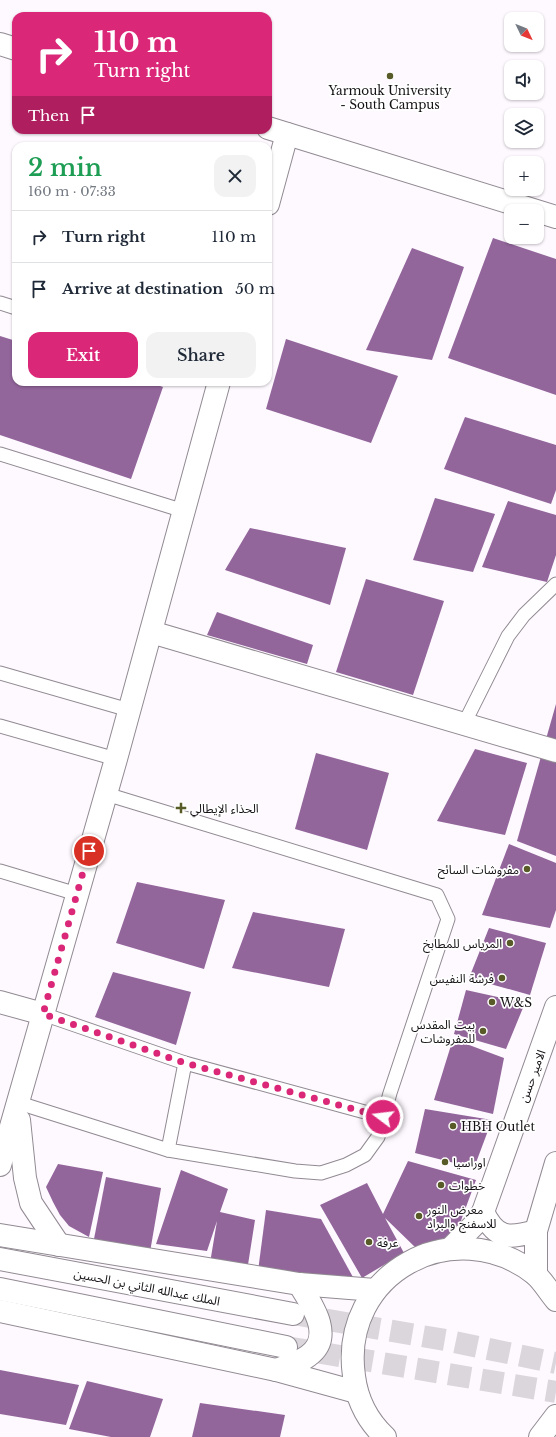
<!DOCTYPE html>
<meta charset="utf-8">
<style>
:root{--surface:#fff;--page:#f2f2f3;--text:#1f2937;--muted:#747a83;--line:#e0e1e3;--accent:#db2777}
body{margin:0;font-family:"Libre Baskerville","Noto Sans Arabic",serif;background:var(--page);color:var(--text);height:100vh;display:flex;flex-direction:column;font-size:15px;white-space:nowrap}
*{box-sizing:border-box;margin:0}
p{font-size:13px;color:var(--muted)}
.icon{flex:none;width:22px;height:22px;fill:none;stroke:currentColor;stroke-width:2;stroke-linecap:round;stroke-linejoin:round}
.map{position:relative;flex:1;overflow:hidden}
.drawer{position:absolute;left:12px;top:142px;width:260px;height:244px;display:flex;flex-direction:column;background:var(--surface);border-radius:12px;box-shadow:0 1px 3px #0004}
.drawer>*{flex:none}
.banner{position:absolute;left:12px;top:12px;width:260px;height:122px;border-radius:12px;box-shadow:0 1px 3px #0004;background:#db2777;color:#fff;overflow:hidden}
.needle{width:26px;rotate:133deg}
.tools{position:absolute;left:504px;top:12px;display:grid;gap:8px}
.tools a{display:grid;place-items:center;width:40px;height:40px;border-radius:8px;background:var(--surface);box-shadow:0 1px 3px #0004;font-size:20px}
.pin{position:absolute;display:grid;place-items:center;width:34px;height:34px;color:#fff;margin:-17px;border:2px solid #fff;border-radius:50%;box-shadow:0 1px 4px #0007}
.me{position:absolute;width:44px;margin:-22px;rotate:285deg;stroke-linejoin:round;filter:drop-shadow(0 0 3px #0008)}
.turn{display:flex;align-items:center;gap:14px;height:84px;padding:0 16px;font-size:18px}
.turn .icon{width:52px;height:52px;stroke-width:2.5}
.turn b{display:block;font-size:28px;line-height:34px}
.then{display:flex;align-items:center;height:38px;padding:0 16px;background:#0003;gap:8px;font-size:15px}
.round{display:grid;place-items:center;flex:none;width:42px;height:42px;border-radius:12px;background:var(--page)}
.headline{display:flex;align-items:center;justify-content:space-between;height:68px;padding:0 16px}
h1{font-size:24px;font-weight:600;line-height:30px;color:#1e9e55}
.action{display:flex;gap:8px;margin-top:auto;padding:8px 16px}
.action a{flex:1;height:46px;border-radius:12px;background:var(--accent);color:#fff;font-size:16px;font-weight:600;line-height:46px;text-align:center}
.action a+a{background:var(--page);color:var(--text)}
ul{padding:0;list-style:none}
li{display:flex;align-items:center;gap:12px;height:52px;padding:0 16px;border-top:1px solid var(--line)}
li div{flex:1}
li b{display:block;font-size:15px}
li em{font-style:normal}
.map>svg:first-child{display:block}
</style>
<div class="map">
<svg width="556" height="1437" viewBox="0 0 556 1437">
<rect width="100%" height="100%" fill="#fef8ff"/>
<g fill="#92659b">
<path d="M493,238L556,259V395L448,358Z"/>
<path d="M412,248L464,267L432,360L366,350Z"/>
<path d="M0,336L16,341V382H148L163,387L131,479L0,435Z"/>
<path d="M286,339L398,376L371,443L266,409Z"/>
<path d="M465,417L556,445V490L551,504L444,469Z"/>
<path d="M435,498L495,514L473,572L413,560Z"/>
<path d="M508,501L556,515V555L547,582L482,567Z"/>
<path d="M250,528L346,548L330,605L225,570Z"/>
<path d="M366,579L444,601L413,695L336,672Z"/>
<path d="M217,612L313,645L307,664L207,635Z"/>
<path d="M556,704V856L517,841Z"/>
<path d="M475,749L527,763L505,835L437,821Z"/>
<path d="M316,753L389,773L367,850L295,829Z"/>
<path d="M509,844L556,863V910L550,928L482,915Z"/>
<path d="M137,882L225,900L204,969L116,943Z"/>
<path d="M253,912L345,929L329,987L232,968Z"/>
<path d="M489,928L546,943L530,995L469,978Z"/>
<path d="M113,972L191,992L176,1045L95,1017Z"/>
<path d="M466,990L525,1003L506,1049L454,1034Z"/>
<path d="M453,1039L504,1058L493,1114L434,1100Z"/>
<path d="M425,1109L492,1120L474,1168L415,1153Z"/>
<path d="M408,1161L476,1180L456,1234L416,1248L385,1218L404,1253L362,1278L320,1205L367,1183L383,1214Z"/>
<path d="M58,1164L103,1172L89,1237L69,1226L60,1215L53,1202L46,1187Z"/>
<path d="M181,1170L228,1189L220,1212L255,1220L247,1271L210,1263L217,1221L207,1251L156,1244Z"/>
<path d="M106,1177L161,1188L150,1252L94,1239Z"/>
<path d="M266,1210L321,1219L354,1279L258,1271Z"/>
<path d="M0,1370L79,1385L66,1425L0,1414Z"/>
<path d="M87,1381L163,1399L150,1437H111L69,1429Z"/>
<path d="M200,1403L285,1415L280,1437H192Z"/>
</g>
<g fill="none" stroke-linecap="round" stroke-linejoin="round">
<g stroke="#dbd6dc" stroke-width="22" stroke-dasharray="22 11" stroke-linecap="butt">
<path d="M293,1314L445,1340L556,1363"/>
<path d="M286,1347L556,1392"/>
</g>
<g stroke="#918a92" stroke-width="15">
<g id="lane">
<path d="M0,303L16,308"/>
<path d="M0,454L184,511"/>
<path d="M0,673L129,710"/>
<path d="M464,724L508,636L524,615L556,584"/>
<path d="M0,726L116,759"/>
<path d="M106,794L437,895L448,919L390,1093L378,1137L365,1155L346,1165L321,1173L295,1171L168,1150L185,1063"/>
<path d="M0,871L77,894"/>
<path d="M43,1014L185,1063L383,1117"/>
<path d="M19,1103L168,1150"/>
</g>
</g>
<g stroke="#918a92" stroke-width="24">
<g id="street">
<path d="M268,204L287,134"/>
<path d="M151,632L556,751"/>
<path d="M0,1002L43,1014"/>
<path d="M19,1120L25,1178L31,1203L59,1245"/>
<path d="M0,1165L116,759L219,382"/>
</g>
</g>
<g stroke="#918a92" stroke-width="24">
<g id="secondary">
<path d="M0,44L16,49"/>
<path d="M268,128L556,217"/>
</g>
</g>
<g stroke="#918a92" stroke-width="24">
<g id="primary">
<path d="M483,1212C496,1239 508,1239 536,1231"/>
<path d="M0,1235L299,1284L375,1290"/>
<path d="M451,1248L474,1225L483,1212L556,1007"/>
<path d="M0,1259L293,1314"/>
<path d="M536,1275V1231L556,1163"/>
<path d="M0,1289L286,1347"/>
<path d="M0,1311L276,1370L356,1392"/>
<path d="M276,1370C286,1366 299,1363 308,1356C335,1337 312,1305 299,1284"/>
<path d="M385,1437C368,1421 357,1400 354,1376C339,1273 454,1211 535,1274C543,1281 549,1292 556,1300"/>
<path d="M540,1437L556,1416"/>
</g>
</g>
<use href="#lane" stroke="#fff" stroke-width="13"/>
<use href="#street" stroke="#fff" stroke-width="22"/>
<use href="#secondary" stroke="#fff" stroke-width="22"/>
<use href="#primary" stroke="#fff" stroke-width="22"/>
</g>
<g fill="none" stroke-linecap="round" stroke-linejoin="round">
<path stroke="#db2777" stroke-width="7" stroke-dasharray="0 12.6" d="M89,851L43,1014L185,1063L383,1117"/>
</g>
<g fill="#585a27" stroke="#fff" stroke-width="1.5">
<circle cx="390" cy="76" r="4"/>
<path d="M179 802h4v4h4v4h-4v4h-4v-4h-4v-4h4z"/>
<circle cx="527" cy="869" r="4"/>
<circle cx="510" cy="943" r="4"/>
<circle cx="502" cy="978" r="4"/>
<circle cx="492" cy="1002" r="4"/>
<circle cx="483" cy="1031" r="4"/>
<circle cx="453" cy="1126" r="4"/>
<circle cx="445" cy="1162" r="4"/>
<circle cx="441" cy="1185" r="4"/>
<circle cx="419" cy="1216" r="4"/>
<circle cx="369" cy="1242" r="4"/>
</g>
<g text-anchor="middle" dominant-baseline="central" stroke-width="3.5" stroke-linejoin="round" paint-order="stroke">
<g font-size="12" fill="#151215" stroke="#fff" text-anchor="start">
<text x="390" y="90" text-anchor="middle">Yarmouk University<tspan x="390" dy="14">- South Campus</tspan></text>
<text x="190" y="808">الحذاء الإيطالي</text>
<text x="519" y="869" text-anchor="end">مفروشات السائح</text>
<text x="502" y="943" text-anchor="end">المرياس للمطابخ</text>
<text x="494" y="978" text-anchor="end">فرشة النفيس</text>
<text x="500" y="1002">W&amp;S</text>
<text x="475" y="1024" text-anchor="end">بيت المقدس<tspan x="475" dy="14">للمفروشات</tspan></text>
<text x="461" y="1126">HBH Outlet</text>
<text x="453" y="1162">اوراسيا</text>
<text x="449" y="1185">خطوات</text>
<text x="427" y="1209">معرض النور<tspan x="427" dy="14">للاسفنج والبراد</tspan></text>
<text x="377" y="1242">عرفة</text>
</g>
<g font-size="12" fill="#151215" stroke="#fff">
<text transform="translate(532 1076) rotate(-70)">الامير حسن</text>
<text transform="translate(147 1287) rotate(11)">الملك عبدالله الثاني بن الحسين</text>
</g>
</g>
</svg>
<div class="tools">
<a><svg class="needle" viewBox="-14 -14 28 28"><path d="M0-13l5 13h-10z" fill="#e53935"/><path d="M0 13l5-13h-10z" fill="#747a83"/></svg></a>
<a><svg class="icon" aria-label="sound" viewBox="0 0 24 24"><path d="M4 9h4l5-4v14l-5-4H4zM17 9q2 3 0 6"/></svg></a>
<a><svg class="icon" aria-label="layers" viewBox="0 0 24 24"><path d="M12 4l9 5-9 5-9-5zM3 14l9 5 9-5"/></svg></a>
<a>+</a>
<a>−</a>
</div>
<div class="pin" style="left:89px;top:851px;background:#d93025"><svg class="icon" aria-label="arrive" viewBox="0 0 24 24"><path d="M6 21V4h12l-3 4 3 4H6"/></svg></div>
<svg class="me" style="left:383px;top:1117px" viewBox="-20 -20 40 40"><circle r="17" fill="#db2777" stroke="#fff" stroke-width="3"/><path d="M0-11L8 9 0 5-8 9z" fill="#fff"/></svg>
<div class="banner">
<div class="turn"><svg class="icon" aria-label="right" viewBox="0 0 24 24"><path d="M7 20v-9h11M14 6l5 5-5 5"/></svg><div><b>110 m</b>Turn right</div></div>
<div class="then">Then<svg class="icon" aria-label="arrive" viewBox="0 0 24 24"><path d="M6 21V4h12l-3 4 3 4H6"/></svg></div>
</div>
<section class="drawer">
<div class="headline"><div><h1>2 min</h1><p>160 m · 07:33</p></div><a class="round"><svg class="icon" aria-label="close" viewBox="0 0 24 24"><path d="M6 6l12 12M18 6L6 18"/></svg></a></div>
<ul>
<li><svg class="icon" aria-label="right" viewBox="0 0 24 24"><path d="M7 20v-9h11M14 6l5 5-5 5"/></svg><div><b>Turn right</b></div><em>110 m</em></li>
<li><svg class="icon" aria-label="arrive" viewBox="0 0 24 24"><path d="M6 21V4h12l-3 4 3 4H6"/></svg><div><b>Arrive at destination</b></div><em>50 m</em></li>
</ul>
<div class="action"><a>Exit</a><a>Share</a></div>
</section>
</div>
